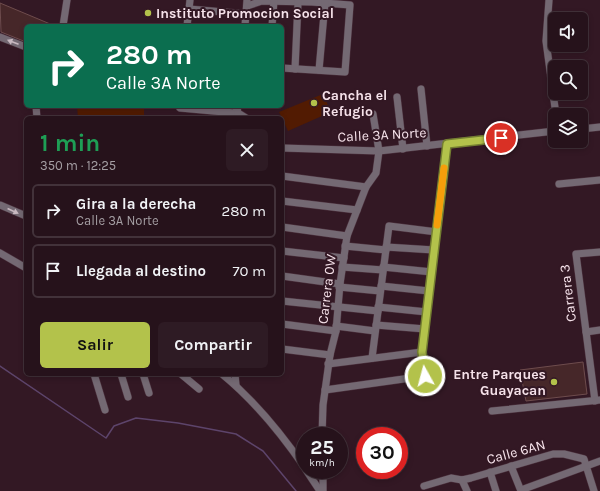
<!DOCTYPE html>
<html lang="es">
<meta charset="utf-8">
<style>
:root{--surface:#26121b;--page:#2e1b24;--text:#f1f3f6;--muted:#a49ea3;--line:#42323a;--accent:#b3c24b}
body{margin:0;font-family:Karla,sans-serif;background:var(--page);color:var(--text);height:100vh;display:flex;flex-direction:column;font-size:15px;white-space:nowrap}
*{box-sizing:border-box;margin:0}
p{font-size:13px;color:var(--muted)}
.icon{flex:none;width:22px;height:22px;fill:none;stroke:currentColor;stroke-width:2;stroke-linecap:round;stroke-linejoin:round}
.map{position:relative;flex:1;overflow:hidden}
.side{position:absolute;left:24px;top:116px;width:260px;height:260px;display:flex;flex-direction:column;background:var(--surface);border-radius:6px;box-shadow:0 2px 6px #0003,0 0 0 1px var(--line)}
.side>*{flex:none}
.hud{position:absolute;left:24px;top:24px;width:260px;height:84px;border-radius:6px;box-shadow:0 2px 6px #0003,0 0 0 1px var(--line);background:#0b6e4f;color:#fff;overflow:hidden}
.tools{position:absolute;left:548px;top:12px;display:grid;gap:8px}
.tools a{display:grid;place-items:center;width:40px;height:40px;border-radius:6px;background:var(--surface);box-shadow:0 2px 6px #0003,0 0 0 1px var(--line);font-size:20px}
.speed{position:absolute;left:296px;top:427px;display:flex;gap:8px;font-size:20px;font-weight:700;text-align:center}
.speed>*{display:grid;place-content:center;width:52px;height:52px;border-radius:50%;background:var(--surface);box-shadow:0 2px 6px #0003,0 0 0 1px var(--line);line-height:1}
.speed small{font-size:10px;font-weight:400}
.speed .limit{border:6px solid #d22;background:#fff;color:#111}
.pin{position:absolute;display:grid;place-items:center;width:34px;height:34px;color:#fff;margin:-17px;border:2px solid #fff;border-radius:50%;box-shadow:0 1px 4px #0007}
.me{position:absolute;width:44px;margin:-22px;rotate:353deg;stroke-linejoin:round;filter:drop-shadow(0 0 3px #0008)}
.turn{display:flex;align-items:center;gap:14px;height:84px;padding:0 16px;font-size:18px}
.turn .icon{width:52px;height:52px;stroke-width:2.5}
.turn b{display:block;font-size:28px;line-height:34px}
.round{display:grid;place-items:center;flex:none;width:42px;height:42px;border-radius:6px;background:var(--page)}
.overview{display:flex;align-items:center;justify-content:space-between;height:68px;padding:0 16px}
h1{font-size:24px;font-weight:700;line-height:30px;color:#1e9e55}
.primary-button{display:flex;gap:8px;margin-top:auto;padding:8px 16px}
.primary-button a{flex:1;height:46px;border-radius:6px;background:var(--accent);color:#111;font-size:16px;font-weight:700;line-height:46px;text-align:center}
.primary-button a+a{background:var(--page);color:var(--text)}
ul{padding:0;list-style:none}
li{display:flex;align-items:center;gap:12px;height:54px;margin:0 8px 6px;padding:0 8px;border:2px solid var(--line);border-radius:6px}
li div{flex:1}
li b{display:block;font-size:15px}
li em{font-style:normal}
.map>svg:first-child{display:block}
</style>
<div class="map">
<svg width="600" height="491" viewBox="0 0 600 491">
<rect width="100%" height="100%" fill="#331824"/>
<g fill="#521b02">
<path d="M323,94L331,112L288,131L279,112Z"/>
<path d="M77,106H144V118H78Z"/>
</g>
<g fill="none" stroke-linecap="round" stroke-linejoin="round">
<path stroke="#5d446b" stroke-width="1.5" d="M0,366L106,438L114,426L136,418L178,423L236,434L263,451L296,491"/>
</g>
<g fill="#462729" stroke="#6e4c4d">
<path d="M0,3L55,26H26V42L1,32Z"/>
<path d="M583,362L587,394L526,401L520,370Z"/>
</g>
<g fill="none" stroke-linecap="round" stroke-linejoin="round">
<g stroke="#4e3440" stroke-width="8">
<g id="minor">
<path d="M549,0L546,41L556,115"/>
<path d="M247,6L262,1L312,2L350,5L345,72L282,68"/>
<path d="M189,9L246,14"/>
<path d="M63,26L67,0"/>
<path d="M187,26L190,0"/>
<path d="M245,26L247,0"/>
<path d="M272,26L274,1"/>
<path d="M0,37L26,47"/>
<path d="M295,69L298,3"/>
<path d="M319,70L325,3"/>
<path d="M421,89L427,146"/>
<path d="M397,97L403,149"/>
<path d="M36,106L37,118"/>
<path d="M181,106L180,108L235,113L237,110"/>
<path d="M237,108L238,113L246,118"/>
<path d="M581,129L600,127"/>
<path d="M282,148L379,151L555,131"/>
<path d="M282,176L366,187"/>
<path d="M559,184L600,180"/>
<path d="M282,201L357,210"/>
<path d="M0,205L26,216"/>
<path d="M282,227L347,236"/>
<path d="M345,246L386,250"/>
<path d="M386,247L434,250"/>
<path d="M282,251L344,258"/>
<path d="M0,253L26,268"/>
<path d="M342,267L383,270"/>
<path d="M383,267L432,272"/>
<path d="M282,276L340,284"/>
<path d="M381,286L429,291"/>
<path d="M339,287L380,291"/>
<path d="M282,301L378,311"/>
<path d="M378,307L427,312"/>
<path d="M282,324L336,331"/>
<path d="M376,325L425,329"/>
<path d="M336,326L375,331"/>
<path d="M586,332L600,330"/>
<path d="M282,349L330,355"/>
<path d="M372,358L389,226L437,232"/>
<path d="M328,364L422,352"/>
<path d="M94,374L105,410"/>
<path d="M121,374L128,397"/>
<path d="M143,374L149,393"/>
<path d="M181,374L199,389"/>
<path d="M222,374C255,401 281,433 305,468"/>
<path d="M235,374L236,385"/>
<path d="M325,390L425,376L422,352L447,144"/>
<path d="M595,401L576,254L600,252"/>
<path d="M492,411L600,400"/>
<path d="M322,436L323,405L330,355L336,331L340,284L347,236L366,187L376,173L379,151L373,114"/>
<path d="M511,466L521,491"/>
<path d="M306,470L320,491"/>
<path d="M323,470V491"/>
<path d="M490,472L496,491"/>
<path d="M462,480L467,491"/>
<path d="M424,486L451,478L462,480L471,478L553,454H564L584,459L594,491"/>
<path d="M521,490L600,461"/>
</g>
</g>
<use href="#minor" stroke="#746973" stroke-width="7"/>
</g>
<defs><path id="oneway-solid" d="M-6-.8H1V-3.2L6.5 0L1 3.2V.8H-6Z"/></defs>
<g fill="#c8b8c0">
<use href="#oneway-solid" transform="translate(13 42) rotate(-159)"/>
<use href="#oneway-solid" transform="translate(13 211) rotate(25)"/>
</g>
<g fill="none" stroke-linecap="round" stroke-linejoin="round">
<g stroke="#747e31" stroke-width="10">
<path id="route" d="M425,376L422,352L447,144L501,138"/>
</g>
<use href="#route" stroke="#b3c24b" stroke-width="7"/>
<path stroke="#f59e0b" stroke-width="7" d="M437,225L444,168"/>
</g>
<g fill="#b3c24b" stroke="#331824" stroke-width="1.5">
<circle cx="148" cy="13" r="4"/>
<circle cx="314" cy="103" r="4"/>
<circle cx="554" cy="382" r="4"/>
</g>
<g text-anchor="middle" dominant-baseline="central" stroke-width="4" stroke-linejoin="round" paint-order="stroke">
<g font-size="14" font-weight="bold" fill="#f6e2ea" stroke="#331824" text-anchor="start">
<text x="156" y="13">Instituto Promocion Social</text>
<text x="322" y="95">Cancha el<tspan x="322" dy="16">Refugio</tspan></text>
<text x="546" y="374" text-anchor="end">Entre Parques<tspan x="546" dy="16">Guayacan</tspan></text>
</g>
<g font-size="14" fill="#f6e2ea" stroke="#331824">
<text transform="translate(382 135) rotate(-3)">Calle 3A Norte</text>
<text transform="translate(327 289) rotate(-83)">Carrera 0W</text>
<text transform="translate(568 293) rotate(-97)">Carrera 3</text>
<text transform="translate(516 452) rotate(-15)">Calle 6AN</text>
</g>
</g>
</svg>
<div class="tools">
<a><svg class="icon" aria-label="sound" viewBox="0 0 24 24"><path d="M4 9h4l5-4v14l-5-4H4zM17 9q2 3 0 6"/></svg></a>
<a><svg class="icon" aria-label="search" viewBox="0 0 24 24"><circle cx="10" cy="10" r="6"/><path d="M15 15l6 6"/></svg></a>
<a><svg class="icon" aria-label="layers" viewBox="0 0 24 24"><path d="M12 4l9 5-9 5-9-5zM3 14l9 5 9-5"/></svg></a>
</div>
<div class="speed"><div>25<small>km/h</small></div><div class="limit">30</div></div>
<div class="pin" style="left:501px;top:138px;background:#d93025"><svg class="icon" aria-label="arrive" viewBox="0 0 24 24"><path d="M6 21V4h12l-3 4 3 4H6"/></svg></div>
<svg class="me" style="left:425px;top:376px" viewBox="-20 -20 40 40"><circle r="17" fill="#b3c24b" stroke="#fff" stroke-width="3"/><path d="M0-11L8 9 0 5-8 9z" fill="#fff"/></svg>
<div class="hud">
<div class="turn"><svg class="icon" aria-label="right" viewBox="0 0 24 24"><path d="M7 20v-9h11M14 6l5 5-5 5"/></svg><div><b>280 m</b>Calle 3A Norte</div></div>
</div>
<section class="side">
<div class="overview"><div><h1>1 min</h1><p>350 m · 12:25</p></div><a class="round"><svg class="icon" aria-label="close" viewBox="0 0 24 24"><path d="M6 6l12 12M18 6L6 18"/></svg></a></div>
<ul>
<li><svg class="icon" aria-label="right" viewBox="0 0 24 24"><path d="M7 20v-9h11M14 6l5 5-5 5"/></svg><div><b>Gira a la derecha</b><p>Calle 3A Norte</p></div><em>280 m</em></li>
<li><svg class="icon" aria-label="arrive" viewBox="0 0 24 24"><path d="M6 21V4h12l-3 4 3 4H6"/></svg><div><b>Llegada al destino</b></div><em>70 m</em></li>
</ul>
<div class="primary-button"><a>Salir</a><a>Compartir</a></div>
</section>
</div>
